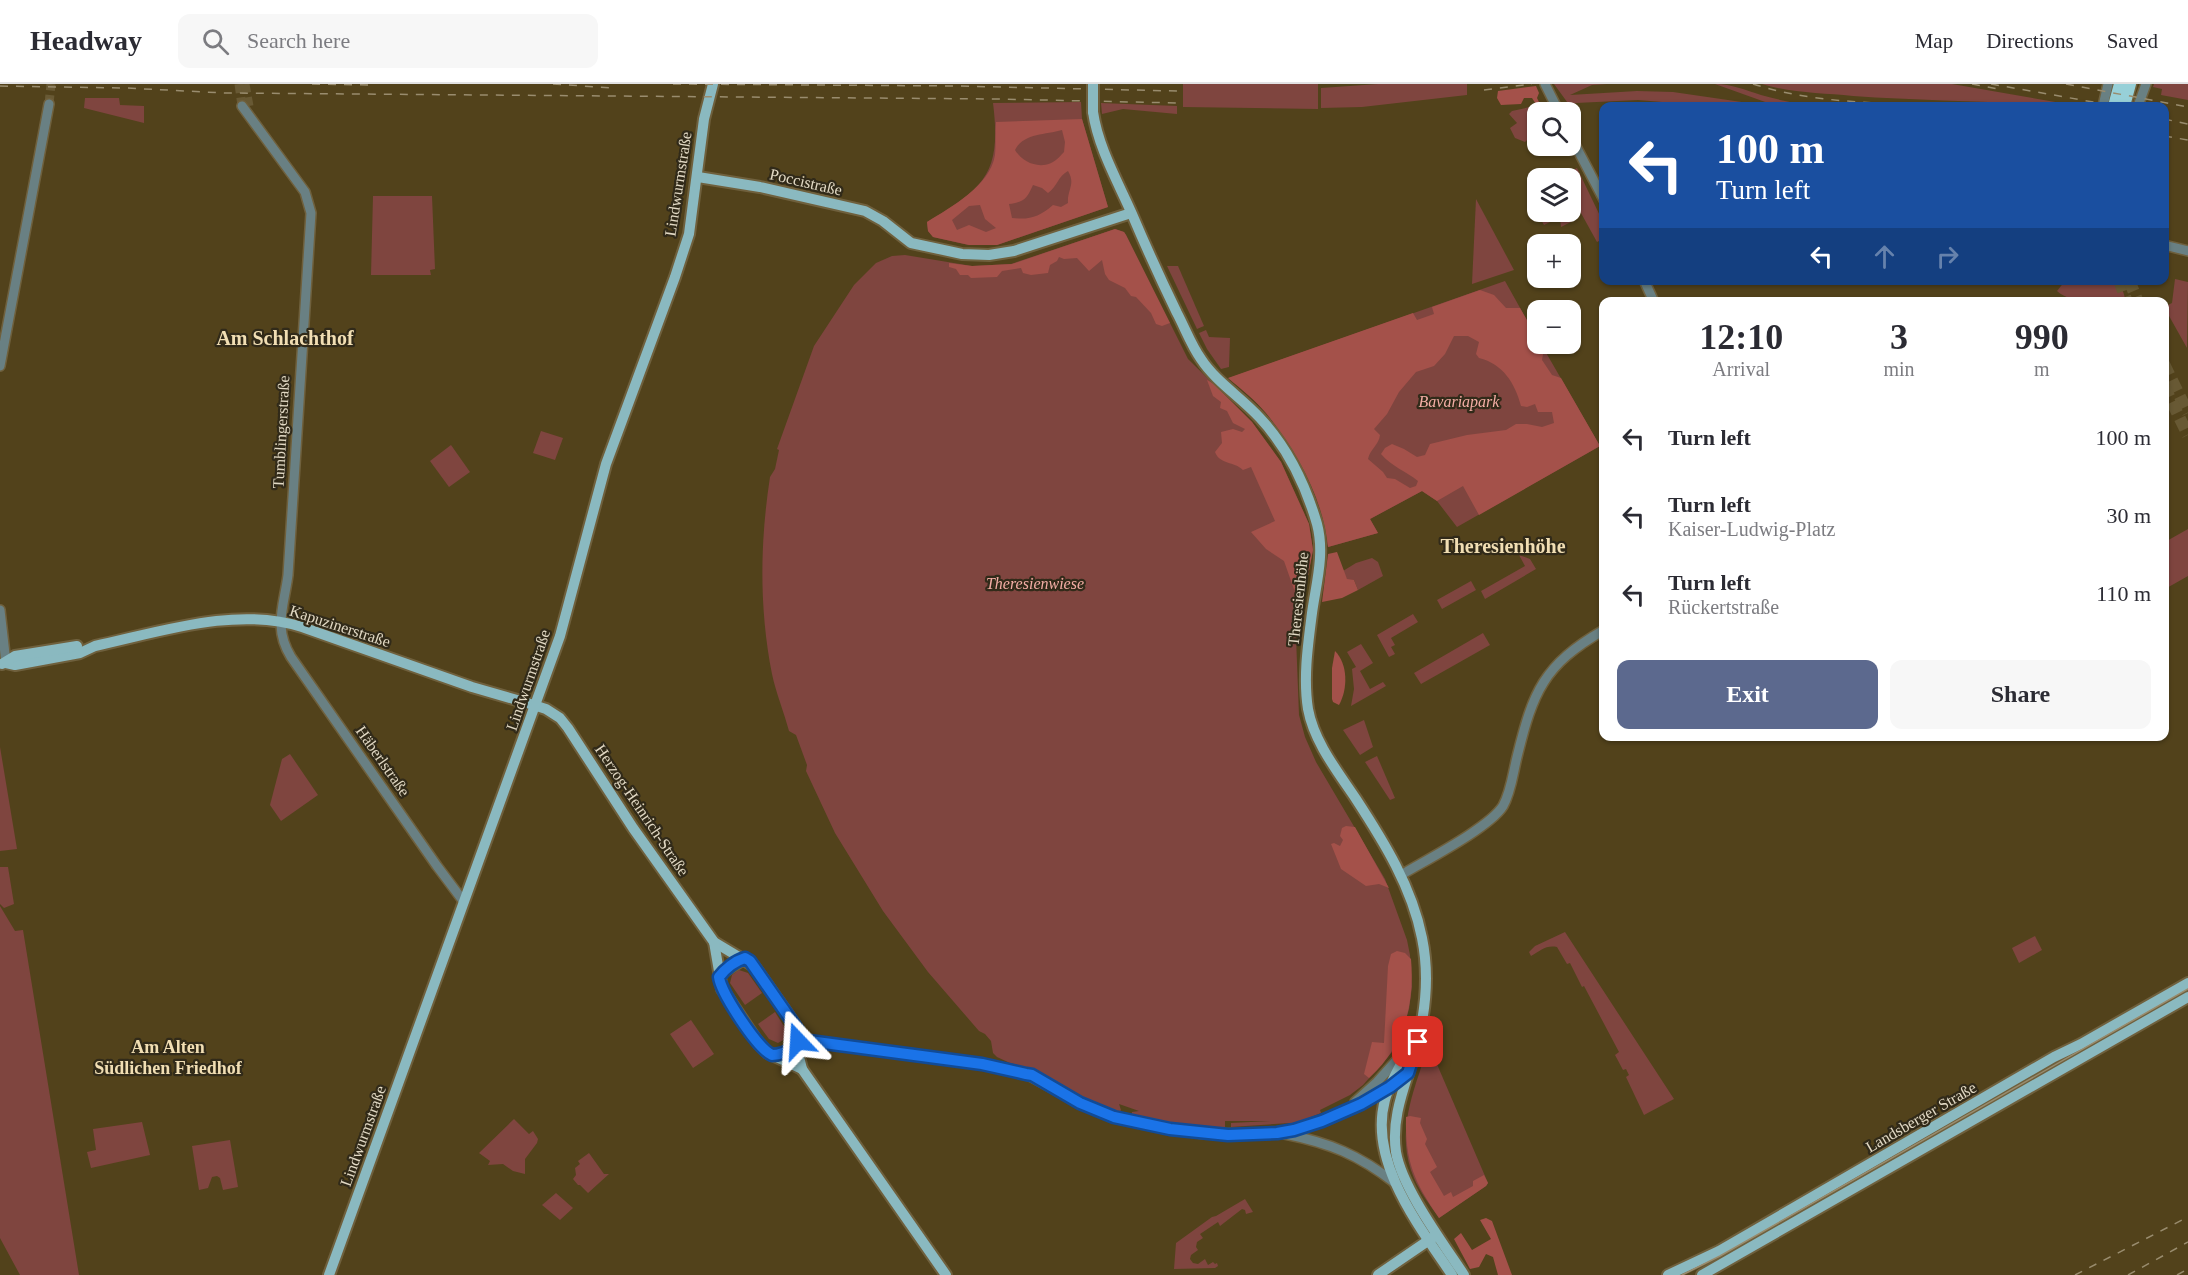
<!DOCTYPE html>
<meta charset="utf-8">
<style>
:root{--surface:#fff;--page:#f7f7f7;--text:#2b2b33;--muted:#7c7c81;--line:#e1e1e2;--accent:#5c698e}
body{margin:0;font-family:Georgia,serif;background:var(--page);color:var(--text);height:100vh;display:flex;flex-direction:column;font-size:22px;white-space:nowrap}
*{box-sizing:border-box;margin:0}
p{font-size:20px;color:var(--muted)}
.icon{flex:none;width:33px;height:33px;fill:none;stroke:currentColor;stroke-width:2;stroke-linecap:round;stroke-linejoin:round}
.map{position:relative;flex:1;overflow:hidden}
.details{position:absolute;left:1599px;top:213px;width:570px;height:444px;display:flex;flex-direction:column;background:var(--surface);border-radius:12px;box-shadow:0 2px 4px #0004}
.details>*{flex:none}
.top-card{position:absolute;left:1599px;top:18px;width:570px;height:183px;border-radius:12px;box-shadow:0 2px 4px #0004;background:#1a4fa0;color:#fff;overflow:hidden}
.controls{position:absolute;left:1527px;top:18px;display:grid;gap:12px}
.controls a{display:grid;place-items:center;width:54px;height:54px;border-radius:12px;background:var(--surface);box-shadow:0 2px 4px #0004;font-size:30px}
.pin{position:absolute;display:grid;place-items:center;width:51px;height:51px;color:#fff;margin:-26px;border-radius:12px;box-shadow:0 3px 9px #0006}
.me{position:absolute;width:66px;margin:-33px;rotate:340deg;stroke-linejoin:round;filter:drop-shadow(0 0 4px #0008)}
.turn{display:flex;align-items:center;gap:21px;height:126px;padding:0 18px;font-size:27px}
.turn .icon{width:78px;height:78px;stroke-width:2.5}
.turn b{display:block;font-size:42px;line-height:51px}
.lanes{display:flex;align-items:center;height:57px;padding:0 18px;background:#0003;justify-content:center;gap:30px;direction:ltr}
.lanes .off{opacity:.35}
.eta{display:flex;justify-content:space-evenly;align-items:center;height:102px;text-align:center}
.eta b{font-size:36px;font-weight:700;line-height:42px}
.button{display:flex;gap:12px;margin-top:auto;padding:12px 18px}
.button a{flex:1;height:69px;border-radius:12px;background:var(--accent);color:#fff;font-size:24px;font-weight:700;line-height:69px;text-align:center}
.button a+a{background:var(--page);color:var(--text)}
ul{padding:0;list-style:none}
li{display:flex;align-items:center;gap:18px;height:78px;padding:0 18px}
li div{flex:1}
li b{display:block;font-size:22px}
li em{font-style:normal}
header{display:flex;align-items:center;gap:36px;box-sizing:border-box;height:84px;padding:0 30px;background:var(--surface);border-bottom:2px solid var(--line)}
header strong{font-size:28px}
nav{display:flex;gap:33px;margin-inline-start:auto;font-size:21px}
.search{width:420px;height:54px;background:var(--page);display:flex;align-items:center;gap:15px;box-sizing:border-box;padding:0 21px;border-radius:12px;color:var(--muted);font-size:22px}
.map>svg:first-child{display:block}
</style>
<header>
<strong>Headway</strong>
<div class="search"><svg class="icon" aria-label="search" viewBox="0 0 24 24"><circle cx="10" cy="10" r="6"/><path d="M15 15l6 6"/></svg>Search here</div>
<nav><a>Map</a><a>Directions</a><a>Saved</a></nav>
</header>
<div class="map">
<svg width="2188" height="1191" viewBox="0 0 2188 1191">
<rect width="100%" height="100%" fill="#52421b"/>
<g fill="#7f453f">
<path d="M1183,0H1318V25L1183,23Z"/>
<path d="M1378,0H1467V11L1362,23L1321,24V4Z"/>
<path d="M1554,0H1607L1592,1L1570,11L1637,7L1673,8L1769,22L1768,19L1715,0C1732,0 1745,6 1761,11C1779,16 1797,20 1816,22H1710L1638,16L1576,19L1570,22Z"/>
<path d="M1762,0H1952L2067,20L2068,22C1996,17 1924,17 1853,12C1822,9 1791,9 1762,0Z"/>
<path d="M2154,0H2188V16L2161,11L2162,5L2153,3Z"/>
<path d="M85,14H119L120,21L144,22V39L84,24Z"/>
<path d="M1081,18L1082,35L1108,123L997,161H969L933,153L928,147L927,138C984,104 1002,90 993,19Z"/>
<path d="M1101,19L1177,22V30L1123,25L1102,30Z"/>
<path d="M1530,23L1537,33L1538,61L1535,52H1531L1525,58L1515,54L1510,44L1517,39L1509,30L1512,27Z"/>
<path d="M1577,84L1603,138V155L1597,158L1571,111L1570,94L1560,93Z"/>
<path d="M373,112H432L435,185L430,186L431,191H371Z"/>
<path d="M1476,115L1514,186L1472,200Z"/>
<path d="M1537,117L1538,128H1567L1573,137L1561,143L1560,133L1544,141L1532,120Z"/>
<path d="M1115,145L1124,148L1126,151L1188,275L1252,338L1281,378L1309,440L1313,466L1296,553L1299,631L1305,653L1316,678L1385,795L1407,856L1410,871L1412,903L1409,925L1402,950L1393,967L1363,1001L1350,1011L1320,1026L1321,1029L1291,1041L1290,1039L1231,1043V1039L1271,1037H1225V1043C1211,1051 1155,1037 1137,1033L1132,1031V1028L1139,1027L1119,1020L1121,1026L1119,1029H1116L1085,1016L1032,985L1010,979L997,973L993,969L991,957L985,950L979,947L928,888L883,827L835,749L806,687L807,681L796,651L789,647C784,628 776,609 772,590C759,524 760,458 770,393L775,385L779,366L777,365L814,262L854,201L876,179L892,172L905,171L972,182L1011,180Z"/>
<path d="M1167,182H1178L1204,242L1197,245Z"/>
<path d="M2175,195L2188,198L2187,264L2164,223L2172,219Z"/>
<path d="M1505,197L1537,254L1538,260H1541L1600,362L1457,443L1437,417L1422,407L1370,435L1378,449L1328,463C1323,414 1297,367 1266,329C1255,316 1241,305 1229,294Z"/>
<path d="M2065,197H2117L2121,201L2126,217C2108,218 2070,220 2057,207Z"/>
<path d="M1206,246L1209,253L1230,254L1229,283L1221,285L1207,265L1199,249Z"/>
<path d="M541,347L563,354L555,376L533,369Z"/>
<path d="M451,361L470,388L449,403L430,377Z"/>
<path d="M2188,445V492L2165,505V458Z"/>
<path d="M1519,471L1530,475L1536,485L1485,515L1481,507L1525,482Z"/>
<path d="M1372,474L1378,478L1383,492L1358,506L1354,496H1347L1343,487L1356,479Z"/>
<path d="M1471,497L1476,506L1442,525L1437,516Z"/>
<path d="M1413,530L1418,538L1391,554L1395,561L1391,563L1395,570L1389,573L1377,551Z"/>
<path d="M1483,549L1490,561L1421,600L1414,589Z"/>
<path d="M1361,560L1373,579L1360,587L1370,605L1383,598L1386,602L1351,622L1354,605L1352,585L1356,583L1347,568Z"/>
<path d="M1364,636L1373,663L1360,671L1343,646Z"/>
<path d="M0,663L17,765L0,767Z"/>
<path d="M290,670L318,711L281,737L270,721L282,675Z"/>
<path d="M1377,672L1395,714L1390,716L1365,678Z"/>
<path d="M0,783H8L14,820L4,824L0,820Z"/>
<path d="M0,822L15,847L23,846L79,1191H20L0,1154Z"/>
<path d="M1565,848L1674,1015L1644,1031L1626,993L1629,991L1626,985L1623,986L1615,971L1619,968L1584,902L1582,903L1570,879L1567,880L1557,863C1545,861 1541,867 1531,872L1529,868L1535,862Z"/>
<path d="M2035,852L2042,866L2019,879L2012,864Z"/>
<path d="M739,886L748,889L762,909L745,921L730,899L732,891Z"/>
<path d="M775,928L787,947L785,955L778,959L769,955L758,940Z"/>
<path d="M691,936L714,970L693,984L670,950Z"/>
<path d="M1430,964L1488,1099L1486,1102L1439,1134C1430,1121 1420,1108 1414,1094C1395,1049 1413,1009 1427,966Z"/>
<path d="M514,1035L529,1050L533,1047L538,1055L537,1059L525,1075V1090L513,1087L503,1080L488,1081L490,1077L479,1069Z"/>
<path d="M142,1038L150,1071L91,1084L87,1068L96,1066L93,1045Z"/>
<path d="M230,1056L238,1103L223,1106L220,1094L217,1092L212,1093L208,1104L199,1106L192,1062Z"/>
<path d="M589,1069L604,1090H609L588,1109L580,1101H578L573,1095L576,1091L575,1084L580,1080L578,1077Z"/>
<path d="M556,1109L573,1124L560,1136L542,1121Z"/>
<path d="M1245,1115L1253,1128L1246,1130L1245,1126L1242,1125L1220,1142L1218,1138L1200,1150L1203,1154L1197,1158L1196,1163L1198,1166L1191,1171L1190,1175L1193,1179L1198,1180L1205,1175L1208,1181L1213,1178L1215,1180L1217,1179L1218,1182L1215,1184L1174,1185L1176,1159L1212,1133L1216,1132Z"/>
</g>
<g fill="#a4514a" fill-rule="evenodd">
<path d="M1536,2L1539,9L1537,14L1544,28H1541L1532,14H1524L1521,20L1501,21L1497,14L1498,7Z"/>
<path d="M1082,35L1108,123L997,161H969L933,153L928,147L927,138C951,123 990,102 995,71C996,61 995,49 996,38ZM1062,46L1065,58L1064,68C1061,71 1057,76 1053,78C1039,86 1022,78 1015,66C1024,49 1045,51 1062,46ZM1068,87C1076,100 1067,106 1068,119L1061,123L1053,121C1039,133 1030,136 1012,134L1009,120C1025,118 1027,114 1033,101L1042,104L1048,109C1057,103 1058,92 1068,87ZM980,121L985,135L996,144L986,148L969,141L957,146L952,136L969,122Z"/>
<path d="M1115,145L1124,148L1126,151L1170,239L1162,242L1156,240L1151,229L1136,213L1131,212L1125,204L1109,196L1105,190L1102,176L1089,187L1077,174L1064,175L1059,173L1057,177L1050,181L1048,189L1031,191L1023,189L1021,184L1002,187L997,193L971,194L968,191H960L956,185L949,183V179L972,182L1012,180Z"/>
<path d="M1480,206L1494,211L1506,224H1520L1537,254L1538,260H1541L1544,265L1542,276L1552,291L1561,294L1600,362L1479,431L1463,402L1437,417L1422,407L1370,435L1378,449L1328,463C1323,414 1297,367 1266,329C1255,316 1241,305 1228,294L1413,229L1417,236L1434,230L1432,223ZM1454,252H1468L1479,258L1476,270L1479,274C1503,280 1515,299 1521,322L1527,323L1535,320L1538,328H1552L1554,339L1542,343L1527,340H1516L1506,346L1467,351L1430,360L1425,371L1417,373L1404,365L1392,360L1385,364L1381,370C1392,383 1406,387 1418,397L1416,402L1410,404L1395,395L1387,394L1383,388L1368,375C1370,365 1379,361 1380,351L1374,345L1387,330L1399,308L1416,288L1434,282L1445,270Z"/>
<path d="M1207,296L1214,300L1252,338L1281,378L1309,440L1313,466L1303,517L1297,514L1284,477L1266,465L1251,448L1275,437L1251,383L1243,386C1234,377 1220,381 1215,368L1222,359L1221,348L1233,345L1242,348L1245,345L1233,339L1227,327L1220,324L1221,318L1213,312Z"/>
<path d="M1337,468L1347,495L1354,496L1358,506L1342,514L1322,518L1328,470Z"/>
<path d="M1335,567C1348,580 1348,605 1339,621L1333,618L1332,615V584Z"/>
<path d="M1346,742L1355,743L1389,804L1379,800L1366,802L1341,785L1331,760L1334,759L1340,762L1343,756L1340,752L1342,744Z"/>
<path d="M1397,867L1405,869L1411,875C1415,920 1404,963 1369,994L1364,990L1372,958L1384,959L1388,882L1391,870Z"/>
<path d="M1410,1032L1421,1034L1420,1039L1427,1055L1425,1060L1437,1083L1430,1088L1444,1112L1451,1108L1453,1113L1473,1102V1097L1484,1091L1488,1099L1486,1102L1439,1134C1414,1097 1405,1078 1406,1033Z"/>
<path d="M1486,1134L1492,1137L1512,1191H1498L1493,1173L1486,1170L1479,1183L1470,1185L1454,1155L1461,1149L1472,1166L1491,1155L1480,1136Z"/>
</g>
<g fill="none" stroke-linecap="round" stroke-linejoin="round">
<g stroke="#685934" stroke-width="9" stroke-dasharray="9 4.5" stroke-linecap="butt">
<path d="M239,0L242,22"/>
<path d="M245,0L249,22"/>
<path d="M49,20L51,0"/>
</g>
<g stroke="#685934" stroke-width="12" stroke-dasharray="12 6" stroke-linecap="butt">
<path d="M2119,196L2127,218"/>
<path d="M2129,196L2138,218"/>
<path d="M2164,280L2188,329"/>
<path d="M2164,302L2188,351"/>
</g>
<g stroke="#6f603d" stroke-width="12">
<g id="minor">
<path d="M1545,0L1559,28"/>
<path d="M242,22L305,108L311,129L288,491C284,522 273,544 291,573L437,782L464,818"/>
<path d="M2103,22L2108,0"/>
<path d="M2138,22L2146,0"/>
<path d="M1570,51L1604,116"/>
<path d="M2164,161L2188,167"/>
<path d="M1644,196L1654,218"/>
<path d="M0,282L49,20"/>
<path d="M0,526L6,579"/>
<path d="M1401,791C1426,776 1489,744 1503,722C1511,708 1513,689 1517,673C1533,608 1543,581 1604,546"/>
<path d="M796,961L809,957L982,980L1026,990L1080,1019L1114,1033L1170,1045L1205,1050L1270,1049L1304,1044L1366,1017L1390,1003L1408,989"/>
<path d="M1355,1018L1377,998L1404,968"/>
<path d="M1285,1050C1330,1059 1359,1071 1395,1099"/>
</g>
</g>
<g stroke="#6f603d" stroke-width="14">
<g id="major">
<path d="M1093,28C1098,63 1118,98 1132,130C1146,163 1161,196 1177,229C1185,244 1191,261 1201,275C1216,298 1241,313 1260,334C1287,363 1306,402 1317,440C1325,470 1316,500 1312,529C1308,560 1303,594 1308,625C1314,658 1338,688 1356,715C1384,758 1412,803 1422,854C1430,893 1425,935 1413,974C1404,1004 1391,1035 1396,1068C1402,1104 1443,1159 1464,1191"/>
<path d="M698,93L760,103L865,127L883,137L911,159L962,170L989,171L1014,167L1131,129"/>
<path d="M6,579L15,581L80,569L95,562C160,548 236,522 302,543L472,603L524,618L546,625L560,634L568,644L633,744L714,858L754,882L794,939L798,946L796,961L786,969L772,971"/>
<path d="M2,580L15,572L77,562"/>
<path d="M714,858L722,905L759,960L768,969L802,985"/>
<path d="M719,893L723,888L745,874"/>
<path d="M1412,958C1404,977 1390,996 1385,1016C1368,1078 1420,1143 1452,1191"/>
<path d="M796,961L802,985L946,1191"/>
<path d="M329,1191L560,552L606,380L675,193L689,150L704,35L713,0"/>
<path d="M1378,1191L1435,1152"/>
<path d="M1668,1191L1719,1167L2054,973L2081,960L2188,899"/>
<path d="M1702,1191L2188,913"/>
</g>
</g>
<g stroke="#6f603d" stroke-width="15">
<g id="highway">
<path d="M2114,22L2120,0"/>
<path d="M2124,22L2130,0"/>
</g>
</g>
<use href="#minor" stroke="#698083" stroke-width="9"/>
<use href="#major" stroke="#8ab9c0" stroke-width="10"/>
<use href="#highway" stroke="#97d0d8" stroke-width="12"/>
<path stroke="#998c6e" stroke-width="1.5" d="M1682,1191L1720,1172L2188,905"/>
<g stroke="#998c6e" stroke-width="1.5" stroke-dasharray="8 8" stroke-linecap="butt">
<path d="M312,0L372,1"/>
<path d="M553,0L613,4"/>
<path d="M673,0L956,2L1177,7"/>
<path d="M1753,0C1844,29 1954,16 2049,22"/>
<path d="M1972,0L1998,5"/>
<path d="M1991,0L2116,22"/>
<path d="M2066,0L2188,23"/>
<path d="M0,2L126,4L225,9L999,15L1177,19"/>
<path d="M1484,6L1532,0"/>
<path d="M2164,35L2188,40"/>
<path d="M2164,52L2188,56"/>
<path d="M2075,1191L2188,1133"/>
<path d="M2128,1191L2188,1158"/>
<path d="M2177,1191L2188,1185"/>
</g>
<g stroke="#6f603d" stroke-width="14" stroke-linecap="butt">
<path id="major-bridge" d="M1093,0V28"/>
</g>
<use href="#major-bridge" stroke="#8ab9c0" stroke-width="10"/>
</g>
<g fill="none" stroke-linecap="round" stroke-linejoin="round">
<g stroke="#114b97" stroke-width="15">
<path id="route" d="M798,957V946L750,877L745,874C735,877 725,885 719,893C721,909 757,964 772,971C787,971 796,961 809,957L982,980L1026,990L1032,991L1080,1019L1114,1033L1170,1045L1228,1051L1277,1049L1294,1046L1322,1037L1361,1020L1390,1003L1408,989L1418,958"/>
</g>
<use href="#route" stroke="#1a73e8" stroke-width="10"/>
</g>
<g text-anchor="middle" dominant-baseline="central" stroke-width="4.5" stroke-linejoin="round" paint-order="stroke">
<g font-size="16" fill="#e2d9c4" stroke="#312a19">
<text transform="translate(806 98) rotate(13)">Poccistraße</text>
<text transform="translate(678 100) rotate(-81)">Lindwurmstraße</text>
<text transform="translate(281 348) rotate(-87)">Tumblingerstraße</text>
<text transform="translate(1298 515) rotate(-84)">Theresienhöhe</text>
<text transform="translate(340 542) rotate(18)">Kapuzinerstraße</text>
<text transform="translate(528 596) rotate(-71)">Lindwurmstraße</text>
<text transform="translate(383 677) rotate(55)">Häberlstraße</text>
<text transform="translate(642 726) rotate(56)">Herzog-Heinrich-Straße</text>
<text transform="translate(1921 1033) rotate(-30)">Landsberger Straße</text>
<text transform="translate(363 1052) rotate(-70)">Lindwurmstraße</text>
</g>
<g font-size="16" font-style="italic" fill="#f3ada4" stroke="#312a19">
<text x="1459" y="317">Bavariapark</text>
<text x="1035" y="499">Theresienwiese</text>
</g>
<g font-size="18" font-weight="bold" fill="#f1deb3" stroke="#312a19">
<text x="168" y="963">Am Alten<tspan x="168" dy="21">Südlichen Friedhof</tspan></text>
</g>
<g font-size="20" font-weight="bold" fill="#f1deb3" stroke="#312a19">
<text x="285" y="254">Am Schlachthof</text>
<text x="1503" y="462">Theresienhöhe</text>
</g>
</g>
</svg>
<div class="controls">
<a><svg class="icon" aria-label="search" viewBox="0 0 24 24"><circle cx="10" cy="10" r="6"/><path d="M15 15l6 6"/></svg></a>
<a><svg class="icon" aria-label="layers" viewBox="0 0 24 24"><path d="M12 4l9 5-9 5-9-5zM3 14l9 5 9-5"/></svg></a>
<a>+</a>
<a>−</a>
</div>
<div class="pin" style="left:1418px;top:958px;background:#d93025"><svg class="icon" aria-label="arrive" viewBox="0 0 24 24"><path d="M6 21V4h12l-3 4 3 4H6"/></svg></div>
<svg class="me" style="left:798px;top:957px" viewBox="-20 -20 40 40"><path d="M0-17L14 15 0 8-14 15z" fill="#1a73e8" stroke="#fff" stroke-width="4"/></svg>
<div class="top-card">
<div class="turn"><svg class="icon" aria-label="left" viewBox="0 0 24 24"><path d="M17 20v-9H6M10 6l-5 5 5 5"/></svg><div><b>100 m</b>Turn left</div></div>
<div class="lanes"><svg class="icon" aria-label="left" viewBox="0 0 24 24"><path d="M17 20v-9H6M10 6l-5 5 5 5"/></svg><svg class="icon off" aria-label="ahead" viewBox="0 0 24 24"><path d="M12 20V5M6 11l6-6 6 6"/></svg><svg class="icon off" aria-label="right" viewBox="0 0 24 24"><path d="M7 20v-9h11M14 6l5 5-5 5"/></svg></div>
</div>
<section class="details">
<div class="eta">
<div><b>12:10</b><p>Arrival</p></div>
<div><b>3</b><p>min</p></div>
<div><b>990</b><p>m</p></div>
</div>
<ul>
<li><svg class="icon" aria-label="left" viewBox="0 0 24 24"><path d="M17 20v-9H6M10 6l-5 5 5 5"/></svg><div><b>Turn left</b></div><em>100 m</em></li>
<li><svg class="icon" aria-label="left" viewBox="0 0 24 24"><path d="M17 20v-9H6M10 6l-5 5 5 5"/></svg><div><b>Turn left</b><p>Kaiser-Ludwig-Platz</p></div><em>30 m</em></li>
<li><svg class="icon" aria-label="left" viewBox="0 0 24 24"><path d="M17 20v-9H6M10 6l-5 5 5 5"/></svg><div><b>Turn left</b><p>Rückertstraße</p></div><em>110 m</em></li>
</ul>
<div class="button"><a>Exit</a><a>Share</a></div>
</section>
</div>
